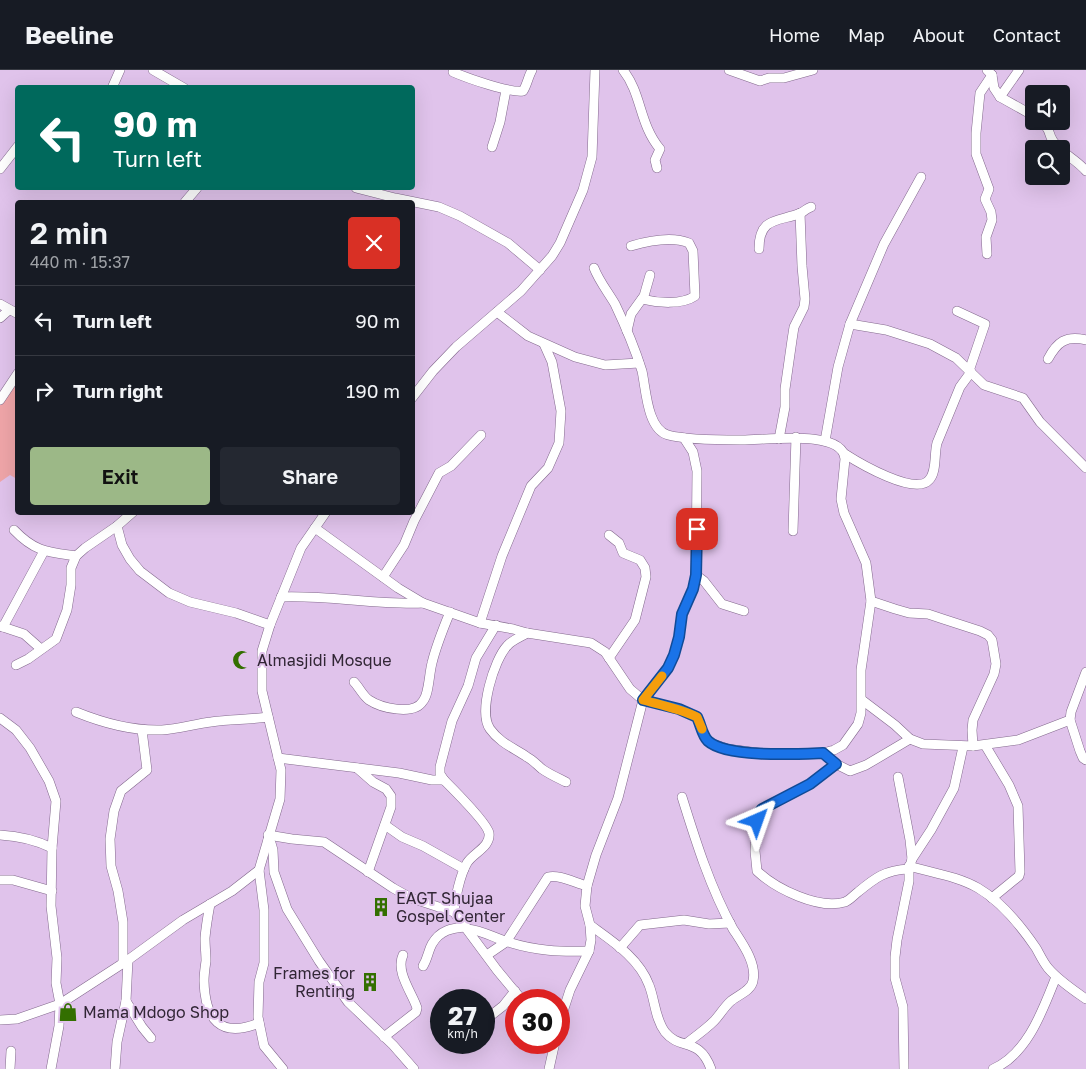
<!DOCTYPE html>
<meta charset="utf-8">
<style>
:root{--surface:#171b24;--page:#242831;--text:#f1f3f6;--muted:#9ea1a6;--line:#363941;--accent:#9cb887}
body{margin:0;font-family:"Golos Text",sans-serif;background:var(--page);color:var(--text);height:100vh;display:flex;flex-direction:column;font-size:19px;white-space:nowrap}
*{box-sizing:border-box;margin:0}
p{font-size:16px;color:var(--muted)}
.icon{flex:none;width:28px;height:28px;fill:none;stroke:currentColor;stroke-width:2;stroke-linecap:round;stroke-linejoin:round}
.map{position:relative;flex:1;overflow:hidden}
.panel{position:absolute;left:15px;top:130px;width:400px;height:315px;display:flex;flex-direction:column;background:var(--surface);border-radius:5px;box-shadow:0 5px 20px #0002}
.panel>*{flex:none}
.banner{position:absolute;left:15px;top:15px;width:400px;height:105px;border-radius:5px;box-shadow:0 5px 20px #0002;background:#00695c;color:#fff;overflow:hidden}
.buttons{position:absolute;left:1025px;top:15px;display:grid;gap:10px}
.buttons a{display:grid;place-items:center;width:45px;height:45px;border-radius:5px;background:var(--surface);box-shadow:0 5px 20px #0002;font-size:25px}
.speed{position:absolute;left:430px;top:919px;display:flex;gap:10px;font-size:25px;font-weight:700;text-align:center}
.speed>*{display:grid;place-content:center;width:65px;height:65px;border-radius:50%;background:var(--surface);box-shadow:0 5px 20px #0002;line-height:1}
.speed small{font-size:12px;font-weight:400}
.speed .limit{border:8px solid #d22;background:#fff;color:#111}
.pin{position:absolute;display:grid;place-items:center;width:42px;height:42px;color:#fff;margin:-21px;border-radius:10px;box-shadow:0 2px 8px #0006}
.me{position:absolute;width:55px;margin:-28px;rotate:43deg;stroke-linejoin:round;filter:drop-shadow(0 0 4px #0008)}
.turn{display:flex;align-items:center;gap:18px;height:105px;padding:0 15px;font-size:22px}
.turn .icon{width:65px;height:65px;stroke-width:2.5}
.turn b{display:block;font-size:35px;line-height:42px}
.round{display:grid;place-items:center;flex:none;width:52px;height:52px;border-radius:5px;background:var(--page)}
.overview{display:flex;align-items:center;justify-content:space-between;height:85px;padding:0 15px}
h1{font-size:30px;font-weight:600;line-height:38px}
.action{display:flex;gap:10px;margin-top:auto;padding:10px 15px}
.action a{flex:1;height:58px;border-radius:5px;background:var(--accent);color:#111;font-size:20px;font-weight:600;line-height:58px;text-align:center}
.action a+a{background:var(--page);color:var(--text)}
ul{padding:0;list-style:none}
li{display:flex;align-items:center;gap:15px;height:70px;padding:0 15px;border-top:1px solid var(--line)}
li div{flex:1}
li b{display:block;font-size:19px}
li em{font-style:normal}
header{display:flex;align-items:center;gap:30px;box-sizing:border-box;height:70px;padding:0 25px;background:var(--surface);border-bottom:1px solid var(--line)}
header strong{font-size:24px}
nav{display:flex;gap:28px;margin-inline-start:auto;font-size:18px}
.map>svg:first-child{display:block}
</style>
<header>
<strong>Beeline</strong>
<nav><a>Home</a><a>Map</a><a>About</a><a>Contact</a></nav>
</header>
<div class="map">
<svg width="1086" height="999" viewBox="0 0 1086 999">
<rect width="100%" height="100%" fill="#e0c3eb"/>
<path fill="#efa5a8" d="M17,312V409L10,405L0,412V333Z"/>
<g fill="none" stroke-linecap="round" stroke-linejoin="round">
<g stroke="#83698d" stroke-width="10">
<g id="minor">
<path d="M153,0L184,18"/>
<path d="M623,0C642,24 639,54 660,79L655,90L657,98"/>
<path d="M729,0L760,11L769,8H784L813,0"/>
<path d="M987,0L992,5L994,18L1000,27L1034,46"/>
<path d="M453,2C467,8 509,23 523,21C527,15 528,7 532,0"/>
<path d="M112,18L120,0"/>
<path d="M1000,27L1019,0"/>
<path d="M1041,51C1052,61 1047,62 1053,71C1061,83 1077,90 1086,101"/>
<path d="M492,77L500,52L506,20"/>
<path d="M0,99L18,76"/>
<path d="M356,118L395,128L439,137L460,146L508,173L540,200"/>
<path d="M185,132L197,118"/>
<path d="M631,176C648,171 672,166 689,173L693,181L695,226C682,235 658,233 642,229"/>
<path d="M759,179C759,146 779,152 801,143C804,141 808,138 811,137"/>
<path d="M987,184L986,167L992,150L991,142L985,129L989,119L976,84V63L980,23L992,5"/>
<path d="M0,234L18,244"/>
<path d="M957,241L985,254L969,301"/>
<path d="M497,242L528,266L575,287L605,295L639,293"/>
<path d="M0,248L9,240"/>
<path d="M850,254L886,260L930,274L956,288L984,315L1023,328L1040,352L1086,398"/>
<path d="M627,261L631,244L644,226L650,205"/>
<path d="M1048,289C1057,272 1066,265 1086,270"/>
<path d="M412,328L433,301L456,277L521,221L552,186L560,173L583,120L592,87L595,0"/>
<path d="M0,330L18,303"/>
<path d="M779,369L785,337V319L792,270L794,257L804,237L805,229L802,196L800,143"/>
<path d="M825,371L838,297L850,254L884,174L921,107"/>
<path d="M845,384C859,393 915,426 929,410C937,402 934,384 937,373L960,317L971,302"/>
<path d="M117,456L122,475L130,489L140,501L169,523L190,532L236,543L270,555"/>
<path d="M315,458L398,518L423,533L480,553L513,559L527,563L591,573L605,582L630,619L643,630L679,639L697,647L705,667L710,673L728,679L767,684L823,683L834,680L843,675L858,654L861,643V600L871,531L866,493L844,443L841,429L845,389C843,358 761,371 740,370C721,370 687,370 668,365C647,359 646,319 642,301C635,279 625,255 615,234C608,222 599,211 594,198"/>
<path d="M14,460C35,482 48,482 76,486"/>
<path d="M793,461L796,367"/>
<path d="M696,505L704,511L722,534L744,541"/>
<path d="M383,507L404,475L414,451L439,403L451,396L481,365"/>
<path d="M281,527C329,525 375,535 423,533"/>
<path d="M871,531L895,539L909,543L928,544L943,549L980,561L988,565L992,570L996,594L994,604L973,650L972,660L973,676"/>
<path d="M480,553L502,486L531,416L548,398L559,373L561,341L552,292L544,274"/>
<path d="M496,555L476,588L468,616L452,651L440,697V704L444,710C453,719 487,753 489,763C491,777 473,783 467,793C460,805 455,829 454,842L497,900L522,930"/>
<path d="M0,556L24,564L41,579"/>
<path d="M3,557L44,481"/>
<path d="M527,563C521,567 512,570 507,576C494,590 478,642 490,659C500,673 514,678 527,687C533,690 537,695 542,699C549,704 558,708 566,712"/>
<path d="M609,588L635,550L646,507L645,498L640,490L623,483L619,473L609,465"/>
<path d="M16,595L28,589L56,569L67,540L71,515V498L76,486L85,478L117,456L133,442"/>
<path d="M1086,602L1071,642L1070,650L1080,681L1083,688L1086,690"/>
<path d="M354,612C359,617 363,626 369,630C381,638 414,646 423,631C429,624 429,604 432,593C436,576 443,559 450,542"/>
<path d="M862,630L895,655L910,669L923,674L973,676L1018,670L1070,650"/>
<path d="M76,642C103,653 132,661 162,660C178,659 195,654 211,652C230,649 249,650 268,647"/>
<path d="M0,648L16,660L30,678L49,711L56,731L52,778L51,836L57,888L56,913L60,934L59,956L51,999"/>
<path d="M985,675L1009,715L1018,736L1020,802L1019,806L992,828"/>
<path d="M823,683L836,694L850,701L866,695L910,669"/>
<path d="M278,688L399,703L432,710H444"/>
<path d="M836,694L810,714L763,739L757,744L755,781L757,801C776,819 819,840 845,832C850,830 854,825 858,822C875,808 885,800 909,799"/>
<path d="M357,698L373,712L386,719L391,726V737L368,802"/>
<path d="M898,707L910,770L912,789"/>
<path d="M682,727C696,772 710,817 733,859C742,873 757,893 753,911C751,921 738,925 731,931C724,937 720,945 714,951C706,959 696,966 687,973"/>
<path d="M385,755L402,767L423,776L464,799"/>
<path d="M0,765C18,766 36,770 52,778"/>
<path d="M268,765L292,769L324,772L393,818L411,828L454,842"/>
<path d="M268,770L271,773L273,780L274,802L287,839L319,891L348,932L393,975L414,999"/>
<path d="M909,796C932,803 957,806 978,818C1002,832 1021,856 1036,878C1040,885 1043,892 1048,898C1058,910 1073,920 1086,929"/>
<path d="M259,800L264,840V893L259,912L258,947L264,976L283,999"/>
<path d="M0,810H13L52,821"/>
<path d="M210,834C208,845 206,856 205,868C205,876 206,884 206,891C205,898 204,904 204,911C205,949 220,969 259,953"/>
<path d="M590,855C612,871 639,888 649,915C655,930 655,949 665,962C680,981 699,966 711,999"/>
<path d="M467,859C482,860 494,868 508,872C537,881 559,882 589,881"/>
<path d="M620,878L640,855L684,850L709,854L730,853"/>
<path d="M487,885L506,872L548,807C559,804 575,813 587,816"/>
<path d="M123,894V852L118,821L111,796L110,769L114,741L121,721L147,700L142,660"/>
<path d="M423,896C428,888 428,881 432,874C440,860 452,858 466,857"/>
<path d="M126,931L142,957L151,968"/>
<path d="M0,950L17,949L60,934L128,890L183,850L232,821L259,800L280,729L281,700L262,621V581L270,555L301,478L326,442"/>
<path d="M484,951L503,936L515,921"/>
<path d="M559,954L570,920L589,881L591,870L590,855L585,836L587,816L596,785L618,728L643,630L668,598L674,585L679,567L682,545L693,519L696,505L697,401L693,382L684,368"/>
<path d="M384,967L416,942L417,938C413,924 395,902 403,885"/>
<path d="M10,999L11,981"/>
<path d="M115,999L117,972L126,931L128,890"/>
<path d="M549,999L555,972"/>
<path d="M904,999L903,937L895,908V887L897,870L909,811V799L912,789L931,760L954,718L963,677"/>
<path d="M993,999C1028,984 1043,939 1056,907"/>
</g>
</g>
<use href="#minor" stroke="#fff" stroke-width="9"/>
</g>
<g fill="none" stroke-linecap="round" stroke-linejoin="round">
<g stroke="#114b97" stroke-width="12">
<path id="route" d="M697,459L696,505L693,519L682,544L679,567L674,585L668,598L643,630L679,639L697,647C701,655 702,665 708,671C727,688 797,684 823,683L836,694L810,714L762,739L758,744L757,751"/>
</g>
<use href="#route" stroke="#1a73e8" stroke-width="9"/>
<path stroke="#f59e0b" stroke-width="9" d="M662,606L643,630C661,635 680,639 697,647L702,659"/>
</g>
<defs>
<g id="mosque-bare" transform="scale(1.5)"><path d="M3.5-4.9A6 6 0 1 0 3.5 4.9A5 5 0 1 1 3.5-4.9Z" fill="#336f00" stroke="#e0c3eb" stroke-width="2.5" paint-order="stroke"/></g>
<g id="building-bare" transform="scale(1.5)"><path d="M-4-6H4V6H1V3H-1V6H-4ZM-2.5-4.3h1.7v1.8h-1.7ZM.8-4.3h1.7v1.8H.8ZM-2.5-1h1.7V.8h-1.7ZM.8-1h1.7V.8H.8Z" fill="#336f00" stroke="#e0c3eb" stroke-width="2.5" paint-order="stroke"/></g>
<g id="shop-bare" transform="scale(1.5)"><path d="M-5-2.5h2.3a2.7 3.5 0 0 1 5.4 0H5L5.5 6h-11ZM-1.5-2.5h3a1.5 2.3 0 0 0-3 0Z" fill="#336f00" stroke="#e0c3eb" stroke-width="2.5" paint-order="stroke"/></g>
</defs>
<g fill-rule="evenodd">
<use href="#mosque-bare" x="242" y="590"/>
<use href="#building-bare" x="381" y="837"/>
<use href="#building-bare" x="370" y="912"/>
<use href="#shop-bare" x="68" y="942"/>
</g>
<g text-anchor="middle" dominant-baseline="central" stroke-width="4" stroke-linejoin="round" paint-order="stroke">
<g font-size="16" fill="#312635" stroke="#e0c3eb" text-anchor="start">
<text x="257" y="590">Almasjidi Mosque</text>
<text x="396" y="828">EAGT Shujaa<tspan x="396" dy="18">Gospel Center</tspan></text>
<text x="355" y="903" text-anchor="end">Frames for<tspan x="355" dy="18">Renting</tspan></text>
<text x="83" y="942">Mama Mdogo Shop</text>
</g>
</g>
</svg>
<div class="buttons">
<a><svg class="icon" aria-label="sound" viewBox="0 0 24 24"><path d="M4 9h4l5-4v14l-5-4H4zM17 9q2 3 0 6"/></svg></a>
<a><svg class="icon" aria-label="search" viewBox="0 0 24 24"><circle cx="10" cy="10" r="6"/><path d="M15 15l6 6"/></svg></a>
</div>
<div class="speed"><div>27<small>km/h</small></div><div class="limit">30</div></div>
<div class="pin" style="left:697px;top:459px;background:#d93025"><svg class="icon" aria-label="arrive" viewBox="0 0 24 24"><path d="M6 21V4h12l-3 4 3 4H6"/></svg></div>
<svg class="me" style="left:757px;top:751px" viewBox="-20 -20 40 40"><path d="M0-17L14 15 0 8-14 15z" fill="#1a73e8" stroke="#fff" stroke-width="4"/></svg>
<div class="banner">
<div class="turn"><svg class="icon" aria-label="left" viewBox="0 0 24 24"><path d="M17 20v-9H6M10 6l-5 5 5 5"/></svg><div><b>90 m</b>Turn left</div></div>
</div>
<section class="panel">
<div class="overview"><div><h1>2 min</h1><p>440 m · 15:37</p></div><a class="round" style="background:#d93025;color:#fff"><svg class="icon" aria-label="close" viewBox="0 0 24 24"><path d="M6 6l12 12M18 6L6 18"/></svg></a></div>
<ul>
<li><svg class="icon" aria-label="left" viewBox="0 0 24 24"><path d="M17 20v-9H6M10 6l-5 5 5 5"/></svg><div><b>Turn left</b></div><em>90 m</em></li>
<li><svg class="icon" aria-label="right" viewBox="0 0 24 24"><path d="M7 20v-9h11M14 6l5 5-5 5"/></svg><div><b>Turn right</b></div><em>190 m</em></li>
</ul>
<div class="action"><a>Exit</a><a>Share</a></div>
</section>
</div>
